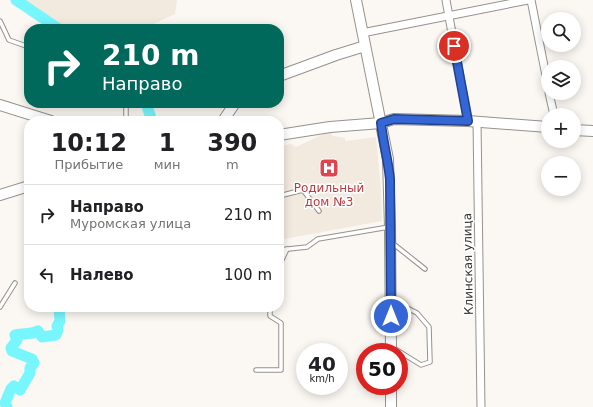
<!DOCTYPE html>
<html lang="ru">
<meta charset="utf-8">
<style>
:root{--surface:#fff;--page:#f6f6f6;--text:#202124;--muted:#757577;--line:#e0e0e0}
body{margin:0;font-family:"DejaVu Sans",sans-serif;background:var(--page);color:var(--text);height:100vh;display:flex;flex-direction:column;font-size:15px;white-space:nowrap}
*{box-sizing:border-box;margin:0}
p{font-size:13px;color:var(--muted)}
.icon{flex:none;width:22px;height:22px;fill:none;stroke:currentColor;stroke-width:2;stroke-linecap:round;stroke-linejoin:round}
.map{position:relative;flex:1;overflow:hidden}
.drawer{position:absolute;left:24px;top:116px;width:260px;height:196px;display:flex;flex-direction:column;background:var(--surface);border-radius:16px;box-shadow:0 2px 10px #0003}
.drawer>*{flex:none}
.banner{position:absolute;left:24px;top:24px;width:260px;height:84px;border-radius:16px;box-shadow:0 2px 10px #0003;background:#00695c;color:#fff;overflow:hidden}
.controls{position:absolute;left:541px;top:12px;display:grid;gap:8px}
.controls a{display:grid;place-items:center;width:40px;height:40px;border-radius:50%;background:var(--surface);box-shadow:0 2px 10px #0003;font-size:20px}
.speed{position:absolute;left:296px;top:343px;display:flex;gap:8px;font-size:20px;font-weight:700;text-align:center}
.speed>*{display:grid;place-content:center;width:52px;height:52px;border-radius:50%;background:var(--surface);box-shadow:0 2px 10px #0003;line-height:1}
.speed small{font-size:10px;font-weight:400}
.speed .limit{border:6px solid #d22;background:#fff;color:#111}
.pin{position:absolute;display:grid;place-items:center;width:34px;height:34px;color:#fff;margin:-17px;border:2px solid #fff;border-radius:50%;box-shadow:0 1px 4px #0007}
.me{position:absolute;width:44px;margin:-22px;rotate:0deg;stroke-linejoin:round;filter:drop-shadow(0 0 3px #0008)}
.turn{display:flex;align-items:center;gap:14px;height:84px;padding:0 12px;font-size:18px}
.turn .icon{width:52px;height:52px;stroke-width:2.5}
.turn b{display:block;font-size:28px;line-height:34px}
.eta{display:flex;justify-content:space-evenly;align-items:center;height:68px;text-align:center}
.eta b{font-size:24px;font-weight:600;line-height:28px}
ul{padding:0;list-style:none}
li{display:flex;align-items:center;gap:12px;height:60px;padding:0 12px;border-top:1px solid var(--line)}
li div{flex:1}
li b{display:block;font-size:15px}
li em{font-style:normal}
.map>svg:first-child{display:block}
</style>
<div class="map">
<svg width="593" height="407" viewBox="0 0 593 407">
<rect width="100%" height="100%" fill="#fbf7f2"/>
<g fill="#f3eadf">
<path d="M10,0H177L175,14L143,29H64Z"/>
<path d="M330,131L333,136L345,138V141L376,137L381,189L382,221L279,240V147L291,144L296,147Z"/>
</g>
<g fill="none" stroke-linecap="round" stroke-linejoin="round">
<g stroke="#77f6fd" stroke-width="11">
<path d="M16,0L59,29"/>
<path d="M146,103L152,121"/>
<path d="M7,407L5,403L11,389L14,386L20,390L30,373V368L34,363L32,359L12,351L11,348L17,340L15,335C24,332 28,336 38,331L42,337L56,335L58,330L57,326L60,321L59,307"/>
</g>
<g stroke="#96928d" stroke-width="5.5">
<g id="lane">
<path d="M0,21L9,40L29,47"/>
<path d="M126,121V103"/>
<path d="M268,121H272"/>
<path d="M279,196L303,190L319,211"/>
<path d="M391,242L425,269"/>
<path d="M279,250L307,247L318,239L389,227"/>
<path d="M279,266L287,249"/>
<path d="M391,300L417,313L429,327L430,362L421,365L392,347"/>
<path d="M0,307L15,283"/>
<path d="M256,370H281V323L270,316V307"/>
</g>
</g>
<g stroke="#96928d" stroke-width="9">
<g id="street">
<path d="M446,0L468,121"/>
<path d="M531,0L548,86"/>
<path d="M362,33L528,0"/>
<path d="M549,93L554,115"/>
<path d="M477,121L481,407"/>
</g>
</g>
<g stroke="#96928d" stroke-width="12">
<g id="secondary">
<path d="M356,0L388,159L390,227L391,352"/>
<path d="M279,76L336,55L365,46"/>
<path d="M0,105L51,121"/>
<path d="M223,121L235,103"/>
<path d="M574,130L593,131"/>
<path d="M279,135L330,127L381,123L394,119L468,121L548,127"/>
<path d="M0,195L29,186"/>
<path d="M391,386V407"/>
</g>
</g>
<use href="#lane" stroke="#fff" stroke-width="3.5"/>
<use href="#street" stroke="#fff" stroke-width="7"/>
<use href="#secondary" stroke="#fff" stroke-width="10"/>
</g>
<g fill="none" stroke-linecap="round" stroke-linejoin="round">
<g stroke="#22428a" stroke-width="10">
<path id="route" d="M391,316L390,179C388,160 383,142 381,123L394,119L468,121L454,46"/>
</g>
<use href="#route" stroke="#3466d5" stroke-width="7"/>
</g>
<defs>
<g id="hospital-square" transform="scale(1)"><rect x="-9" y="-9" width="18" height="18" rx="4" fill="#e0444e" stroke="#fff"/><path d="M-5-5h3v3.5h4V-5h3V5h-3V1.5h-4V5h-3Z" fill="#fff"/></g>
</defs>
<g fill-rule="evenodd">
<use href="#hospital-square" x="329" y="168"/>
</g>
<g text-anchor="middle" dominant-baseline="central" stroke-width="3" stroke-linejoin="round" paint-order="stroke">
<g font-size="12" fill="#be3a42" stroke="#fff">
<text x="329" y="188">Родильный<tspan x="329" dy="14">дом №3</tspan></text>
</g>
<g font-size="12" fill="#373533" stroke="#fff">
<text transform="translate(468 264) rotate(-91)">Клинская улица</text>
</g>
</g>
</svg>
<div class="controls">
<a><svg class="icon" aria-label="search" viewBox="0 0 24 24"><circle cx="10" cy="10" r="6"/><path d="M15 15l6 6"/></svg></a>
<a><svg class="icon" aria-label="layers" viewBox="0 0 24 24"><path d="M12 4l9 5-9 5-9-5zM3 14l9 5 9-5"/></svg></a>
<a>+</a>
<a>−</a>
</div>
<div class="speed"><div>40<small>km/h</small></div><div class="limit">50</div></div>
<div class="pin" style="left:454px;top:46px;background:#d93025"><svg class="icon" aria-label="arrive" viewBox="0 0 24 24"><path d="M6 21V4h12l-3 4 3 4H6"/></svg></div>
<svg class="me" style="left:391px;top:316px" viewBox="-20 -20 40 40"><circle r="17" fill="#3466d5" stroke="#fff" stroke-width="3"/><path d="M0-11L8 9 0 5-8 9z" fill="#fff"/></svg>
<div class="banner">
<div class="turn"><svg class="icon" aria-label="right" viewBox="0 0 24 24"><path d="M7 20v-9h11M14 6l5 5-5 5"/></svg><div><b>210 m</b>Направо</div></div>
</div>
<section class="drawer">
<div class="eta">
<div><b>10:12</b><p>Прибытие</p></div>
<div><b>1</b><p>мин</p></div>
<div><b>390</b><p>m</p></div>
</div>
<ul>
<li><svg class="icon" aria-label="right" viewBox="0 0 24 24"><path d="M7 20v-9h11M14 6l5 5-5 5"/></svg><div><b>Направо</b><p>Муромская улица</p></div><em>210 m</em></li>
<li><svg class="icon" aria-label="left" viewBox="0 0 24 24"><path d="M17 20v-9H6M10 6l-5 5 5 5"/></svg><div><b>Налево</b></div><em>100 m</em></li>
</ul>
</section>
</div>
